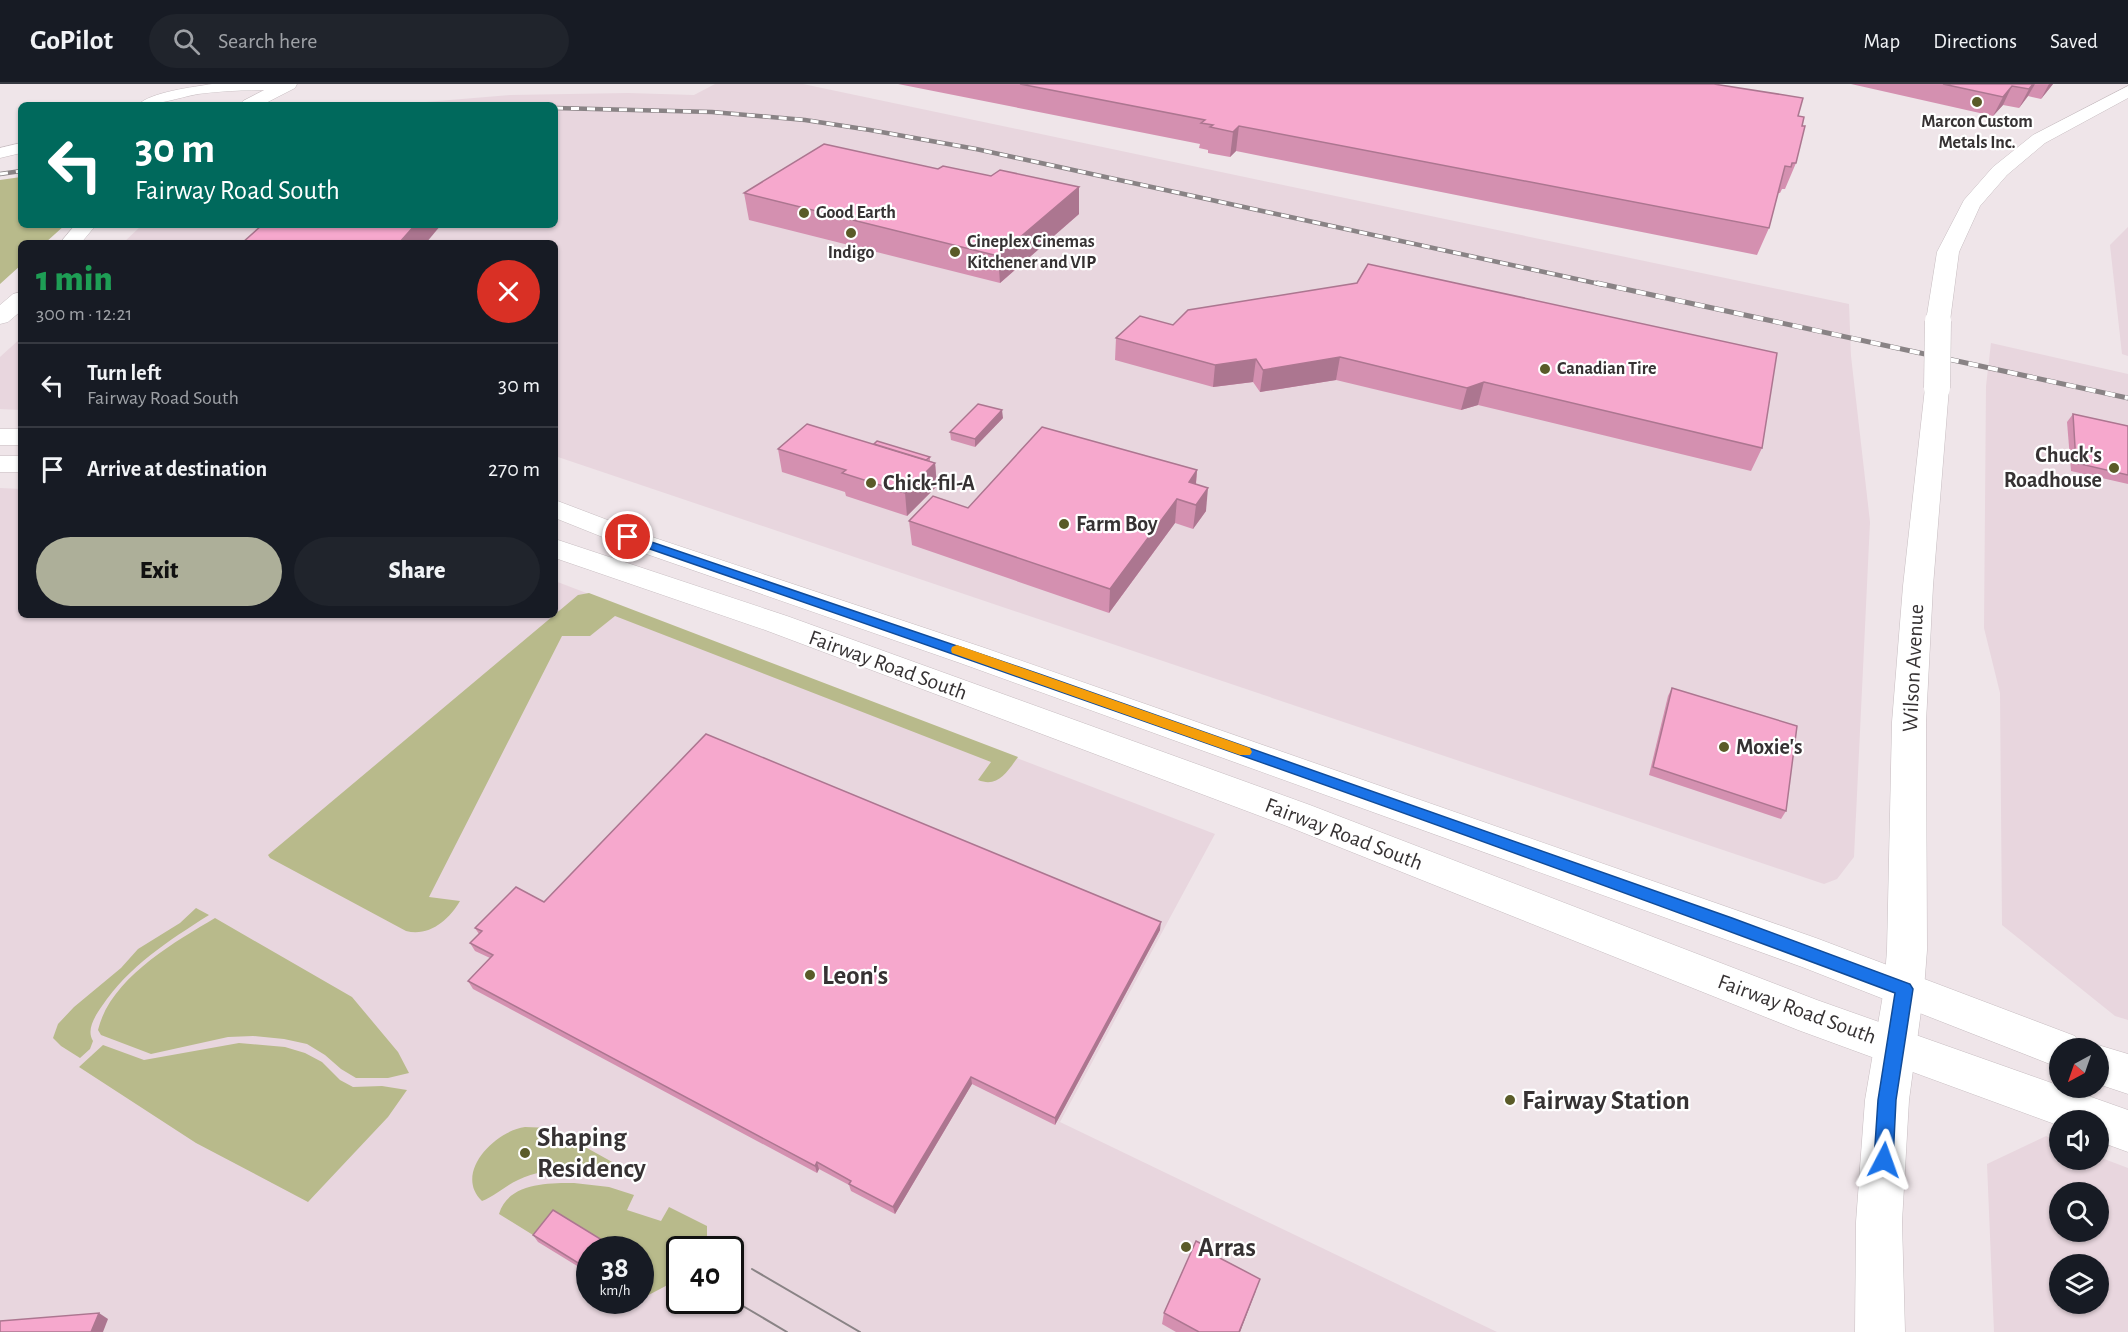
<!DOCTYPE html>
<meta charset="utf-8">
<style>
:root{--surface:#171b24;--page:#20242c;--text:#f1f3f6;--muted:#9ea1a6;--line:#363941;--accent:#adaf99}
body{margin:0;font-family:"Alegreya Sans",sans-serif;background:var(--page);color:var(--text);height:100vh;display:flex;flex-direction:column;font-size:22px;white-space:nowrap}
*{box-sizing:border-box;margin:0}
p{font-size:20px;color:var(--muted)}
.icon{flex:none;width:33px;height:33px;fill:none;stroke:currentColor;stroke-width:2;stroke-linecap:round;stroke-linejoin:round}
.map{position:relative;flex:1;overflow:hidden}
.panel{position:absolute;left:18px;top:156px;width:540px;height:378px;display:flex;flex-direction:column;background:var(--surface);border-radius:9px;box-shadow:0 2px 4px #0004}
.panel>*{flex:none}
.top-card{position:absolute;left:18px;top:18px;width:540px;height:126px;border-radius:9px;box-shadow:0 2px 4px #0004;background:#00695c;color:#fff;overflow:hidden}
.needle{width:39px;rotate:220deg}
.buttons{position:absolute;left:2049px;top:954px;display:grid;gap:12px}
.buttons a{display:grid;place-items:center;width:60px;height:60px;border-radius:50%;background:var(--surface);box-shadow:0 2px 4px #0004;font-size:30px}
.speed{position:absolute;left:576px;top:1152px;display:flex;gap:12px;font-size:30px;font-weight:700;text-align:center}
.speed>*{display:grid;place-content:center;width:78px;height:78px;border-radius:50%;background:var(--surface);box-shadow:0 2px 4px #0004;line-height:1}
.speed small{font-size:15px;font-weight:400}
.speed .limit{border:3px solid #111;border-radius:9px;background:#fff;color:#111}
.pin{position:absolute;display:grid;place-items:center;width:51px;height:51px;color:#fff;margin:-26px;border:3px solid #fff;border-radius:50%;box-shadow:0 2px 6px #0007}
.me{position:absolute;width:66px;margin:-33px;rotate:4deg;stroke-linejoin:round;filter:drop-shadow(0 0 4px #0008)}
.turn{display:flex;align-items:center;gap:21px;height:126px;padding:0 18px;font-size:27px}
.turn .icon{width:78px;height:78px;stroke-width:2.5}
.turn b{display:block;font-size:42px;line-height:51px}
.round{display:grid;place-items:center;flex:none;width:63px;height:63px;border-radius:32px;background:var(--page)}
.summary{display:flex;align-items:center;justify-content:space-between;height:102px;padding:0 18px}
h1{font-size:36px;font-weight:800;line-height:45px;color:#1e9e55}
.primary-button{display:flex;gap:12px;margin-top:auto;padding:12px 18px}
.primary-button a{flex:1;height:69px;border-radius:36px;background:var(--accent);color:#111;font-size:24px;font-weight:800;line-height:69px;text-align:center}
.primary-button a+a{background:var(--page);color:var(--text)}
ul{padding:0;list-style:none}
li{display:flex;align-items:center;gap:18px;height:84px;padding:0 18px;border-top:2px solid var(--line)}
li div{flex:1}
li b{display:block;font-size:22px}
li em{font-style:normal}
header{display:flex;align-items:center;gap:36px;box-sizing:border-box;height:84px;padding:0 30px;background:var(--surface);border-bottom:2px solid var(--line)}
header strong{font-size:28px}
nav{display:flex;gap:33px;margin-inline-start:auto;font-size:21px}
.search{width:420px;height:54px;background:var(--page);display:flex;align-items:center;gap:15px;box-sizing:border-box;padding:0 21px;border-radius:33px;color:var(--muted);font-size:22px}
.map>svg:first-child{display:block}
</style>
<header>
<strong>GoPilot</strong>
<div class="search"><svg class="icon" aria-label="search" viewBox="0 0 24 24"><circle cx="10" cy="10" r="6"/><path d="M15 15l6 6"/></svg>Search here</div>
<nav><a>Map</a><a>Directions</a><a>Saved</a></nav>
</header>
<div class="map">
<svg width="2128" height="1248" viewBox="0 0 2128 1248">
<rect width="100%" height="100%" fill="#efe5e9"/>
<g fill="#e8d6de" fill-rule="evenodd">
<path d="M715,0H803L1849,220L1851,272L1870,438L1854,773L1837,795L1824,800L555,372V159H123L142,141H555V21H390L510,11L628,9L694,11Z"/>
<path d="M2128,143V272L2122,270L2110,161Z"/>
<path d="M21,254V326L0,325V273Z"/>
<path d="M1991,259L2128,290V936L2115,932L2002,841L2000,609L1984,544L1986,302Z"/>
<path d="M0,404L21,405V531H555V497L1215,750L1060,1038L1497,1248H0ZM590,1166H640V1216H590ZM680,1166H730V1216H680Z"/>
<path d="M2046,1052L2059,1058L2060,1076H2098L2099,1073L2128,1084V1248H1994L1987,1080ZM2060,1108H2098V1148H2060ZM2098,1180V1220H2060V1180Z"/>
</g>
<g fill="#b8ba8b">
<path d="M21,93V141H65L45,159H21V181L0,200V96Z"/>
<path d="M589,509L1018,673C1007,688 998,704 978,696L991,678L615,532L590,552H562L429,813L460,817C449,836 429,853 406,847L270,774L268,771L578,511Z"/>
<path d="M196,824L209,831C168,857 129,882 102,922C95,932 86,946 93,957L90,965L80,974L61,962L53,954L58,940L74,923L121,884L138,865L180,839Z"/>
<path d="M215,834L352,913L398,968L409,989L388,994H356L341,985L325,971L307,960L284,955L253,952L228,953L151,970L101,951L98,946C110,895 173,859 215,834Z"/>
<path d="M239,959L285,963L305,969L322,978L340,996L353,1003L382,1002L407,1006L388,1033L308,1118L196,1059L79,983L103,961L144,976Z"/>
<path d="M525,1043L551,1044L632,1089L628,1093C591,1086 554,1079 518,1096C506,1101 495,1112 482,1117C453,1089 495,1047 525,1043Z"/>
<path d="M574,1099L609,1103L634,1111L627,1126L661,1137L669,1123L707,1142V1160L703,1165L680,1166L679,1195L641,1215L640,1166L607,1165V1163L549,1131L533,1151L499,1130C508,1099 547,1099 574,1099Z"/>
</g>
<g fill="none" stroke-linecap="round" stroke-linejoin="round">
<g stroke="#c7bdc1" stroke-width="1">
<g id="minor">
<path d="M212,0H290L291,2L284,6C255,6 227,6 198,10C177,14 159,21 138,21C150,8 194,3 212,0Z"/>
<path d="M21,59V69L0,74V64Z"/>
</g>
</g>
<g stroke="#c7bdc1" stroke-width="1">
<g id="tertiary">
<path d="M276,0H297L295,4L262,21H240L243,17Z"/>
<path d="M2128,2V14L2045,59L2007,91L1980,122L1959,168L1950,237L1946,242L1938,244L1930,242L1926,237L1937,168L1964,116L1993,83L2033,51Z"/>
<path d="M75,141H96L81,159H60Z"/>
<path d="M21,208V227L8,238L0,240V221L13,210Z"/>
<path d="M1937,297L1946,299L1949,304L1933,502L1926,638L1927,866L1924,905L1909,1016L1902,1138L1905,1248H1855L1856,1138L1865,1016L1884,905L1887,866L1892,638L1903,502L1925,304L1928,299Z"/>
</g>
</g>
<g stroke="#c7bdc1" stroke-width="1">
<g id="secondary">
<rect x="0" y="345" width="21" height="16"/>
<rect x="0" y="372" width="21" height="16"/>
<path d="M555,416L655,454L982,563L1816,854L2075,952L2081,964H2060V984L1802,883L960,579L635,466L555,434Z"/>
<path d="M555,455L787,532L1310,721L1817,916L2128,1026V1068L2098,1057V1036H2060V1042L1798,946L1284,741L765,546L555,474Z"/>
<path d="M2098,961L2128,970V1010L2098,1000V964H2088Z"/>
</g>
</g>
<use href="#minor" fill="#fff" fill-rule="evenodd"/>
<use href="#tertiary" fill="#fff" fill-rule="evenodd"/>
<use href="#secondary" fill="#fff" fill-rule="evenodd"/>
<g stroke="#898385" stroke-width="2">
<path d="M752,1185L860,1248"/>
<path d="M731,1215L787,1248"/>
</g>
<g stroke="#898385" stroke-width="4.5">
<g id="rail-far1">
<path d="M555,24L712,28L805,36L870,46L976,65L1604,201"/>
<path d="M0,90L21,87"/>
</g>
</g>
<g stroke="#898385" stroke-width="5">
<path id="rail" d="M1597,199L2128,314"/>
</g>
<use href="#rail-far1" stroke="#fff" stroke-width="3" stroke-dasharray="8" stroke-linecap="butt"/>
<use href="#rail" stroke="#fff" stroke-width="4" stroke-dasharray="10" stroke-linecap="butt"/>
<g stroke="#c7bdc1" stroke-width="27" stroke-linecap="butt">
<path id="tertiary-bridge" d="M1937,304L1938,237"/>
</g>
<use href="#tertiary-bridge" stroke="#fff" stroke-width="26"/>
</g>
<g fill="#d490b0">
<path d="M898,0H1714L1798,32L1802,42L1796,79L1785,105H1782L1780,109H1778L1769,144L1757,171L1236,67L1230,73L1208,69V66L1199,64L1200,60Z"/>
<path d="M1851,0H2053L2041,15L2028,12L2019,24L2003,21L1993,32Z"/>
<path d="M744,109L1079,130L1000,199L749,136Z"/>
<path d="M1188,226L1762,364L1751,387L1478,321L1461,326L1336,296L1260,308L1253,298L1213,303L1115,276L1116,254L1173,241Z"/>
<path d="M2073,330L2128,342V400L2071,387L2067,338Z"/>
<path d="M1003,334L975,363L951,356L950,348Z"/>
<path d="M874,360L930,373V377L935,379L937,402L907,432L846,412L845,408L782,388L778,365Z"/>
<path d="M1197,386L1196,400L1206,427L1193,445L1175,439L1109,529L912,461L909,437L968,424Z"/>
<path d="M1672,604L1786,727L1781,735L1649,691L1668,612Z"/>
<path d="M544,818L1160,846L1055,1041L972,1000L895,1130L851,1107L849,1101L819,1085L817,1089L473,905L468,897L490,874L475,867L470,859L479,850L475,844Z"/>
<path d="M533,1151L607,1162L590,1166V1185L587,1188L538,1158Z"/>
<path d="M1214,1171L1256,1207L1240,1248H1176L1162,1240L1164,1229Z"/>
</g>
<g fill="#ac7690">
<path d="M2033,0H2035L2028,12L2019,24L2029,5Z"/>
<path d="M2049,0H2053L2041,15Z"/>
<path d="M2012,2L2003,21L1993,32L2003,13Z"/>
<path d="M1239,42L1236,67L1230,73L1233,48Z"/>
<path d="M1079,103V130L1000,199L998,172Z"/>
<path d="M415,141H441L426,159H399Z"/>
<path d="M1340,273L1336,296L1260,308L1263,286Z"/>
<path d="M1256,275L1253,298L1213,303L1215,281Z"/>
<path d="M1484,298L1478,321L1461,326L1467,304Z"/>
<path d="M1002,326L1003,334L975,363V355Z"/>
<path d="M935,379L937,402L907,432L905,409Z"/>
<path d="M1197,386L1195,410L1189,398Z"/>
<path d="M1208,404L1206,427L1193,445L1196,421Z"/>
<path d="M1177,415L1175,439L1109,529L1110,505Z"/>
<path d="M1161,838L1160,846L1055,1041V1034Z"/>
<path d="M971,993L972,1000L895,1130L893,1123Z"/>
<path d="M817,1078L819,1085L817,1089L815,1082Z"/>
<path d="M602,1156L607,1162L604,1166H595Z"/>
<path d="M590,1173V1185L587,1188L583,1182Z"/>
<path d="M1260,1195L1240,1248H1239Z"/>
<path d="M99,1229L108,1235L103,1248H91Z"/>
</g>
<g fill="#f6a8cd" stroke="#ac7690" stroke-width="1.5">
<path d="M1020,0H1714L1803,14L1798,32L1804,33L1802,42H1805L1796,79H1792L1791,83L1785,82L1769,144L1239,42L1233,48L1210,43L1213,41L1201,39L1205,36Z"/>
<path d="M1943,0H2033L2029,5L2012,2L2003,13Z"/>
<path d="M824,60L938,85L943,82L991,92L1000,86L1079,103L998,172L744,109Z"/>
<path d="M262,141H415L399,159H242Z"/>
<path d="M1368,180L1777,269L1762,364L1484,298L1467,304L1340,273L1263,286L1256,275L1215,281L1116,254L1140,232L1173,241L1188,226L1357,199Z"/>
<path d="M978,320L1002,326L975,355L950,348Z"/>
<path d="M2073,330L2128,342V391L2076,379Z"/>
<path d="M807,340L935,379L905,409L842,389L846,386L778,365Z"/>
<path d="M1042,343L1197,386L1189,398L1208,404L1196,421L1177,415L1110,505L909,437L933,412L968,424Z"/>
<path d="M877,357L930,373L926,376L874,360Z"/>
<path d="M1672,604L1797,642L1786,727L1653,683Z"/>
<path d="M706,650L1161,838L1055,1034L971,993L893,1123L849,1100L851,1097L817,1078L815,1082L468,897L493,871L470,859L482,847L475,844L516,803L544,818Z"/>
<path d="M553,1126L602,1156L595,1166H590V1173L583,1182L533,1151Z"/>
<path d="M1196,1157L1215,1167L1214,1171L1260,1195L1239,1248H1199L1164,1229Z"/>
<path d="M99,1229L91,1248H0V1237Z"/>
</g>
<path fill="#1a73e8" stroke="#114b97" stroke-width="1.5" d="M628,450L1042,591L1732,834L1910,900L1913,905L1896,1016L1893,1076L1890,1082L1884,1085L1877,1082L1874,1076L1878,1016L1895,909C1474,751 1049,603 624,456L622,453Z"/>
<path fill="#f59e0b" d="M957,561L1250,664L1252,668L1250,671H1240L952,569L951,566L952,563Z"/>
<g fill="#5a5b28" stroke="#fff" stroke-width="2">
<circle cx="1977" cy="18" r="6"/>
<circle cx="804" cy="129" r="6"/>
<circle cx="851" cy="149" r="6"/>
<circle cx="955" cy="168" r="6"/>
<circle cx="1545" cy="285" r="6"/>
<circle cx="2114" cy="384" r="6"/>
<circle cx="871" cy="399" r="6"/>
<circle cx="1064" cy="440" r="6"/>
<circle cx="1724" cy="663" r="6"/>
<circle cx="810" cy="891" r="6"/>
<circle cx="1510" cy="1016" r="6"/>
<circle cx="525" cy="1069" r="6"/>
<circle cx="1186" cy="1163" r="6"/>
</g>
<g text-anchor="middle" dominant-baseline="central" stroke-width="4.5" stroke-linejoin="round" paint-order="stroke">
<g font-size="18" font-weight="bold" fill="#363233" stroke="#fff" text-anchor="start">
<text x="1977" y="38" text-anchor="middle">Marcon Custom<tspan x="1977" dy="21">Metals Inc.</tspan></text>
<text x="816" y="129">Good Earth</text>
<text x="967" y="158">Cineplex Cinemas<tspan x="967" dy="21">Kitchener and VIP</tspan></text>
<text x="851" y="169" text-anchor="middle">Indigo</text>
<text x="1557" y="285">Canadian Tire</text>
</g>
<g font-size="22" font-weight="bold" fill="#363233" stroke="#fff" text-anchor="start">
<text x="2102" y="371" text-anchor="end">Chuck's<tspan x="2102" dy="25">Roadhouse</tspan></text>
<text x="883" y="399">Chick-fil-A</text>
<text x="1076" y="440">Farm Boy</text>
<text x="1736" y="663">Moxie's</text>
</g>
<g font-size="22" fill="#363233" stroke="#fff">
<text transform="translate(888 581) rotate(20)">Fairway Road South</text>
<text transform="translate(1913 584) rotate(-87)">Wilson Avenue</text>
<text transform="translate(1344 750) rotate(21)">Fairway Road South</text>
<text transform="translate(1797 925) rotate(20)">Fairway Road South</text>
</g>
<g font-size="27" font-weight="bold" fill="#363233" stroke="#fff" text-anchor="start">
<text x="822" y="891">Leon's</text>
<text x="1522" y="1016">Fairway Station</text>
<text x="537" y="1053">Shaping<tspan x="537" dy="31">Residency</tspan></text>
<text x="1198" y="1163">Arras</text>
</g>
</g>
</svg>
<div class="buttons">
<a><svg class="needle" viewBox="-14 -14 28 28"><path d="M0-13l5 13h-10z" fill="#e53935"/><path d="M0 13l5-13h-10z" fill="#9ea1a6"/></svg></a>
<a><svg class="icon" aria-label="sound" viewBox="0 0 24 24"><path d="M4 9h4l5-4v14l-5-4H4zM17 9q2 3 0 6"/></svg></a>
<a><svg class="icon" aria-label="search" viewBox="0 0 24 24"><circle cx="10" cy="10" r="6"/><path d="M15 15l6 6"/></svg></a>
<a><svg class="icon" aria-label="layers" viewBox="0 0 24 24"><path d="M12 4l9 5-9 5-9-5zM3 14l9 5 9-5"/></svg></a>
</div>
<div class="speed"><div>38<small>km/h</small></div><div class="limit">40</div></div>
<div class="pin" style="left:628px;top:453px;background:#d93025"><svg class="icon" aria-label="arrive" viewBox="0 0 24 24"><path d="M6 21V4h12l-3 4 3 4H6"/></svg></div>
<svg class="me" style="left:1884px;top:1076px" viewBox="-20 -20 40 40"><path d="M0-17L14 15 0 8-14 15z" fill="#1a73e8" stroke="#fff" stroke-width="4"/></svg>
<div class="top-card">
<div class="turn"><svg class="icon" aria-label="left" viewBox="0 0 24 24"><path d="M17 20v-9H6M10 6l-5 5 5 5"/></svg><div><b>30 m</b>Fairway Road South</div></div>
</div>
<section class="panel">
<div class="summary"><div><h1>1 min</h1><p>300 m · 12:21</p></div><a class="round" style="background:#d93025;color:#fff"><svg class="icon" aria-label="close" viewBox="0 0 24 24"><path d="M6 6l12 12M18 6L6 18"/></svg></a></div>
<ul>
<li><svg class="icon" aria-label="left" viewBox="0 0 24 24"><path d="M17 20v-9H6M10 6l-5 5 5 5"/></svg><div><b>Turn left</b><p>Fairway Road South</p></div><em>30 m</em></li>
<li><svg class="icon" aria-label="arrive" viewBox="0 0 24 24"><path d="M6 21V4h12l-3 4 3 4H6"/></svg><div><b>Arrive at destination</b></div><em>270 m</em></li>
</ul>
<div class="primary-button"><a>Exit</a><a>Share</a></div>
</section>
</div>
